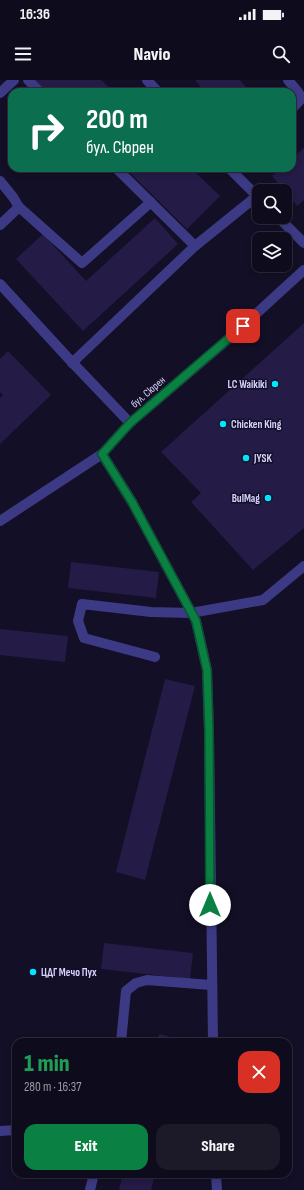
<!DOCTYPE html>
<meta charset="utf-8">
<style>
:root{--surface:#0e0b1c;--page:#1c1929;--text:#f1f3f6;--muted:#9b9ba3;--line:#2e2b3b;--accent:#0b8043}
body{margin:0;font-family:"Sofia Sans Condensed",sans-serif;background:var(--page);color:var(--text);height:100vh;display:flex;flex-direction:column;font-size:15px;white-space:nowrap}
*{box-sizing:border-box;margin:0}
p{font-size:13px;color:var(--muted)}
.icon{flex:none;width:22px;height:22px;fill:none;stroke:currentColor;stroke-width:2;stroke-linecap:round;stroke-linejoin:round}
.map{position:relative;flex:1;overflow:hidden}
.sheet{position:absolute;left:12px;top:958px;width:280px;height:140px;display:flex;flex-direction:column;background:var(--surface);border-radius:12px;box-shadow:0 2px 6px #0003,0 0 0 1px var(--line)}
.sheet>*{flex:none}
.guide{position:absolute;left:8px;top:8px;width:288px;height:84px;border-radius:12px;box-shadow:0 2px 6px #0003,0 0 0 1px var(--line);background:#0b6e4f;color:#fff;overflow:hidden}
.fabs{position:absolute;left:252px;top:104px;display:grid;gap:8px}
.fabs a{display:grid;place-items:center;width:40px;height:40px;border-radius:8px;background:var(--surface);box-shadow:0 2px 6px #0003,0 0 0 1px var(--line);font-size:20px}
.pin{position:absolute;display:grid;place-items:center;width:34px;height:34px;color:#fff;margin:-17px;border-radius:8px;box-shadow:0 2px 6px #0006}
.me{position:absolute;width:44px;margin:-22px;rotate:0deg;stroke-linejoin:round;filter:drop-shadow(0 0 3px #0008)}
.turn{display:flex;align-items:center;gap:14px;height:84px;padding:0 12px;font-size:18px}
.turn .icon{width:52px;height:52px;stroke-width:2.5}
.turn b{display:block;font-size:28px;line-height:34px}
.round{display:grid;place-items:center;flex:none;width:42px;height:42px;border-radius:12px;background:var(--page)}
.headline{display:flex;align-items:center;justify-content:space-between;height:68px;padding:0 12px}
h1{font-size:24px;font-weight:800;line-height:30px;color:#1e9e55}
.primary-button{display:flex;gap:8px;margin-top:auto;padding:8px 12px}
.primary-button a{flex:1;height:46px;border-radius:12px;background:var(--accent);color:#fff;font-size:16px;font-weight:800;line-height:46px;text-align:center}
.primary-button a+a{background:var(--page);color:var(--text)}
.status{display:flex;justify-content:space-between;align-items:center;height:28px;padding:0 20px;background:var(--surface);direction:ltr}
.status svg{height:11px;fill:currentColor}
header{display:flex;justify-content:space-between;align-items:center;height:52px;padding:0 12px;background:var(--surface);font-size:18px;font-weight:800}
.map>svg:first-child{display:block}
</style>
<div class="status"><b>16:36</b><svg viewBox="0 0 49 12"><path d="M0 12V9h3v3zM5 12V6h3v6zM10 12V3h3v9zM15 12V0h3v12zM26 1h20v11H26zM47 4h2v5h-2z"/></svg></div>
<header><svg class="icon" aria-label="menu" viewBox="0 0 24 24"><path d="M4 6h16M4 12h16M4 18h16"/></svg>Navio<svg class="icon" aria-label="search" viewBox="0 0 24 24"><circle cx="10" cy="10" r="6"/><path d="M15 15l6 6"/></svg></header>
<div class="map">
<svg width="304" height="1110" viewBox="0 0 304 1110">
<rect width="100%" height="100%" fill="#130f26"/>
<g fill="#241b47">
<path d="M35,0H101L114,12H47Z"/>
<path d="M195,0H240L250,12H205Z"/>
<path d="M304,68V120L297,126L272,96L281,88H292V78Z"/>
<path d="M125,88H191L220,116L187,149Z"/>
<path d="M155,138L178,164L83,251L16,179L43,154L86,201Z"/>
<path d="M304,243V448L253,490L191,422L201,413L161,372Z"/>
<path d="M8,271L51,315L0,364V318L3,315L0,312V279Z"/>
<path d="M71,482L159,492L156,518L68,508Z"/>
<path d="M0,549L68,556L65,582L0,575Z"/>
<path d="M165,599L195,606L145,800L116,792Z"/>
<path d="M104,863L193,873L190,899L101,889Z"/>
<path d="M159,954L187,961V962H157Z"/>
<path d="M123,1094H155L151,1110H119Z"/>
</g>
<g fill="none" stroke-linecap="round" stroke-linejoin="round">
<g stroke="#3d3a85" stroke-width="10">
<path d="M28,0L40,12"/>
<path d="M147,0L158,12"/>
<path d="M288,0L298,12L302,18L292,29"/>
<path d="M0,13L14,0"/>
<path d="M229,88L259,118"/>
<path d="M0,101L13,117L19,127L82,183L151,122"/>
<path d="M278,137L304,163"/>
<path d="M0,145L19,127"/>
<path d="M195,166L257,116"/>
<path d="M0,204L69,279L130,343"/>
<path d="M72,283L195,166L116,88"/>
<path d="M102,374L132,422L196,541L207,590L209,651L213,962"/>
<path d="M0,441L102,374L130,343L233,255L304,190"/>
<path d="M155,577L84,558L78,541L82,524L151,532L191,533L263,520L304,486"/>
<path d="M121,962L126,911L136,903L147,900L211,905"/>
<path d="M0,1051L16,1050"/>
<path d="M216,1094L217,1110"/>
<path d="M90,1110L94,1094"/>
</g>
</g>
<g fill="none" stroke-linecap="round" stroke-linejoin="round">
<g stroke="#07532c" stroke-width="10">
<path id="route" d="M210,825L209,651L207,590L196,541L132,422L102,374L130,343L243,246"/>
</g>
<use href="#route" stroke="#0b8043" stroke-width="7"/>
</g>
<g fill="#00e5ff" stroke="#130f26" stroke-width="1.5">
<circle cx="275" cy="304" r="4"/>
<circle cx="223" cy="344" r="4"/>
<circle cx="246" cy="378" r="4"/>
<circle cx="268" cy="418" r="4"/>
<circle cx="33" cy="892" r="4"/>
</g>
<g text-anchor="middle" dominant-baseline="central" stroke-width="3" stroke-linejoin="round" paint-order="stroke">
<g font-size="11" font-weight="bold" fill="#d9d4ff" stroke="#130f26" text-anchor="start">
<text x="267" y="304" text-anchor="end">LC Waikiki</text>
<text x="231" y="344">Chicken King</text>
<text x="254" y="378">JYSK</text>
<text x="260" y="418" text-anchor="end">BulMag</text>
<text x="41" y="892">ЦДГ Мечо Пух</text>
</g>
<g font-size="11" fill="#d9d4ff" stroke="#130f26">
<text transform="translate(148 312) rotate(-41)">бул. Сюрен</text>
</g>
</g>
</svg>
<div class="fabs">
<a><svg class="icon" aria-label="search" viewBox="0 0 24 24"><circle cx="10" cy="10" r="6"/><path d="M15 15l6 6"/></svg></a>
<a><svg class="icon" aria-label="layers" viewBox="0 0 24 24"><path d="M12 4l9 5-9 5-9-5zM3 14l9 5 9-5"/></svg></a>
</div>
<div class="pin" style="left:243px;top:246px;background:#d93025"><svg class="icon" aria-label="arrive" viewBox="0 0 24 24"><path d="M6 21V4h12l-3 4 3 4H6"/></svg></div>
<svg class="me" style="left:210px;top:825px" viewBox="-20 -20 40 40"><circle r="19" fill="#fff"/><path d="M0-13L10 11 0 6-10 11z" fill="#0b8043"/></svg>
<div class="guide">
<div class="turn"><svg class="icon" aria-label="right" viewBox="0 0 24 24"><path d="M7 20v-9h11M14 6l5 5-5 5"/></svg><div><b>200 m</b>бул. Сюрен</div></div>
</div>
<section class="sheet">
<div class="headline"><div><h1>1 min</h1><p>280 m · 16:37</p></div><a class="round" style="background:#d93025;color:#fff"><svg class="icon" aria-label="close" viewBox="0 0 24 24"><path d="M6 6l12 12M18 6L6 18"/></svg></a></div>
<div class="primary-button"><a>Exit</a><a>Share</a></div>
</section>
</div>
